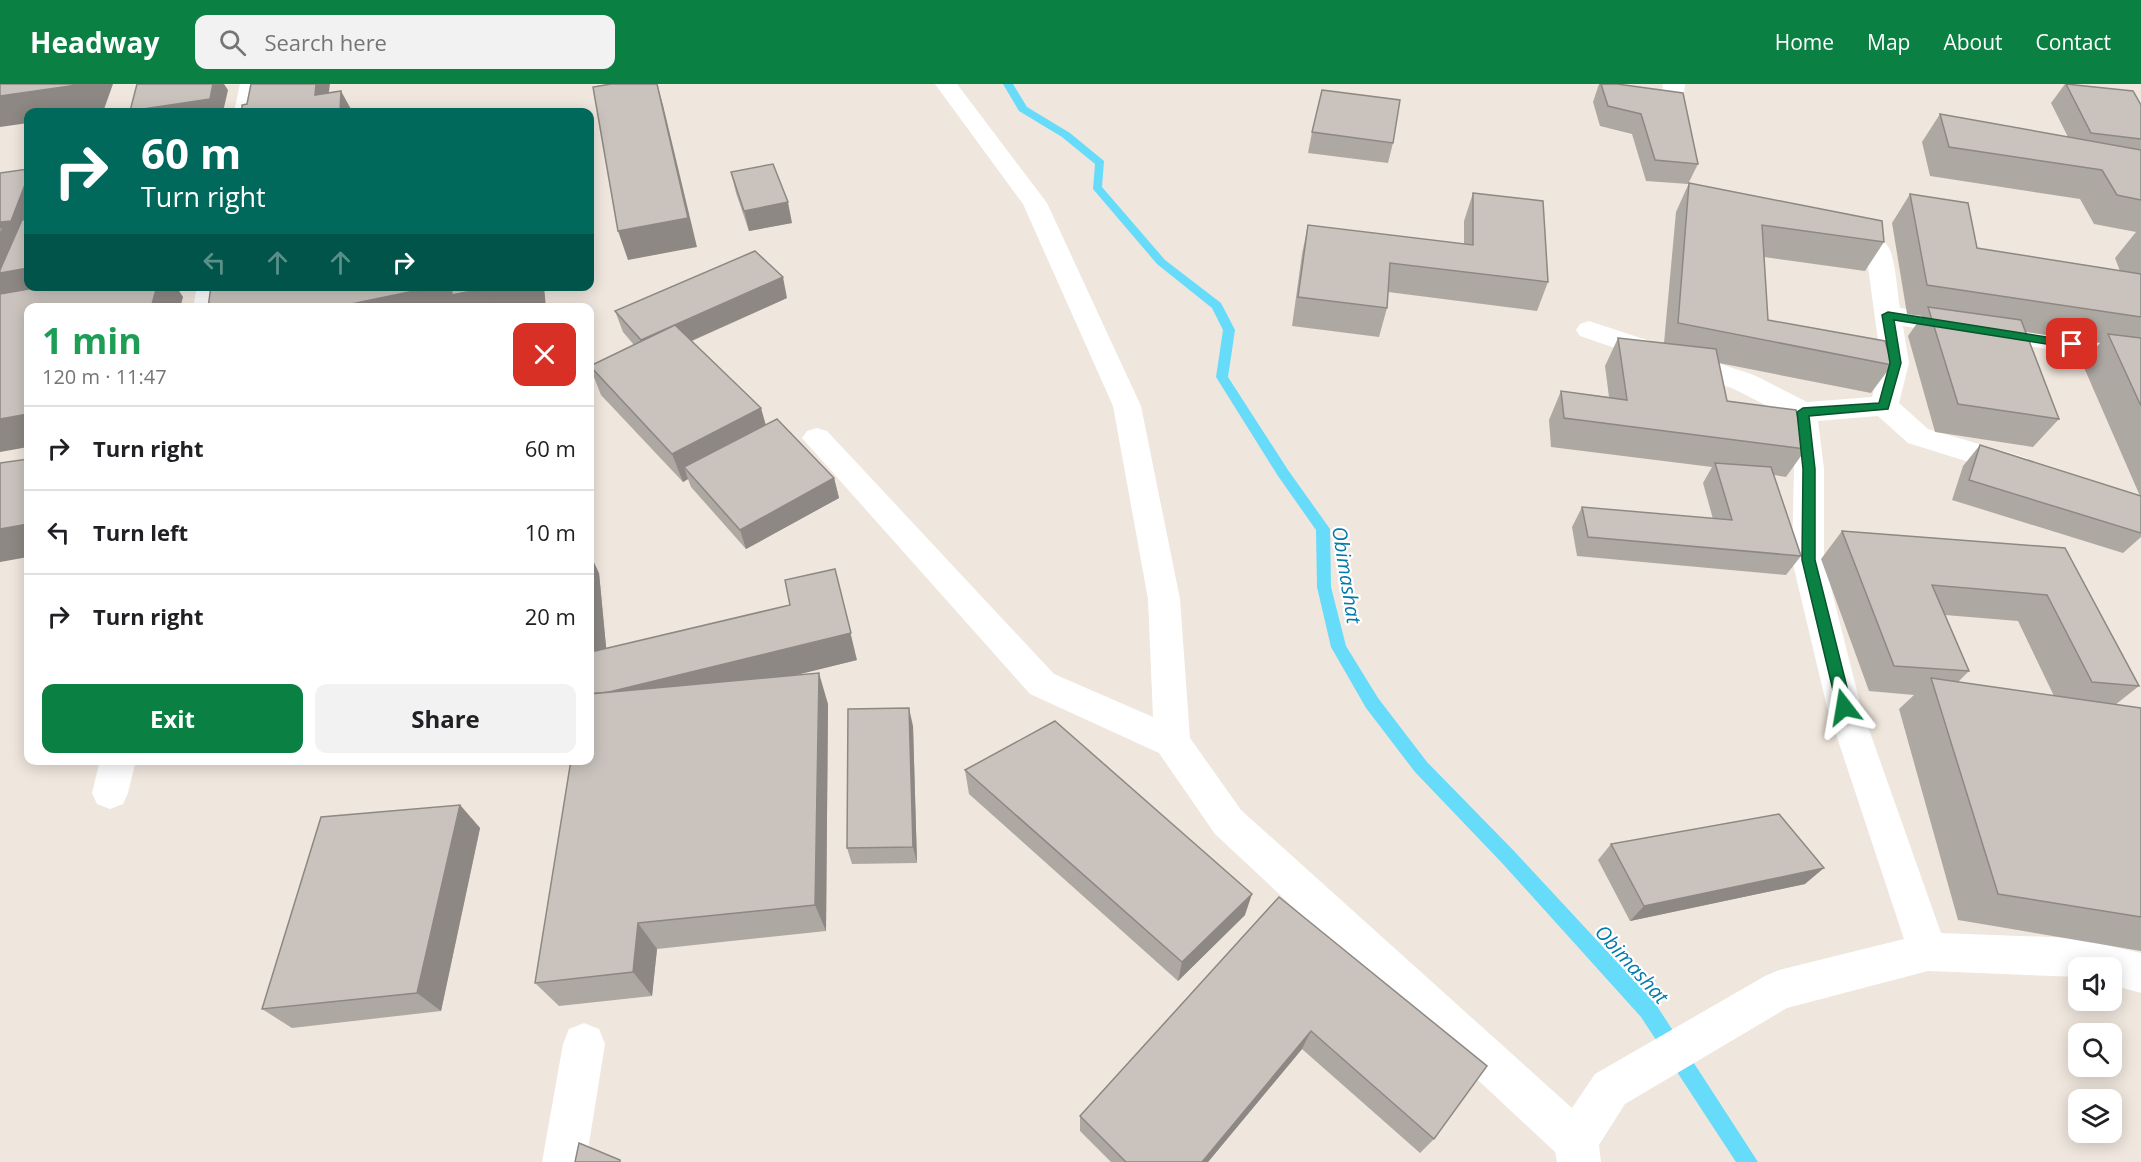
<!DOCTYPE html>
<meta charset="utf-8">
<style>
:root{--surface:#fff;--page:#f2f2f2;--text:#202124;--muted:#757577;--line:#e0e0e0;--accent:#0b8043}
body{margin:0;font-family:"Open Sans",sans-serif;background:var(--page);color:var(--text);height:100vh;display:flex;flex-direction:column;font-size:22px;white-space:nowrap}
*{box-sizing:border-box;margin:0}
p{font-size:20px;color:var(--muted)}
.icon{flex:none;width:33px;height:33px;fill:none;stroke:currentColor;stroke-width:2;stroke-linecap:round;stroke-linejoin:round}
.map{position:relative;flex:1;overflow:hidden}
.panel{position:absolute;left:24px;top:219px;width:570px;height:462px;display:flex;flex-direction:column;background:var(--surface);border-radius:12px;box-shadow:0 3px 15px #0003}
.panel>*{flex:none}
.guide{position:absolute;left:24px;top:24px;width:570px;height:183px;border-radius:12px;box-shadow:0 3px 15px #0003;background:#00695c;color:#fff;overflow:hidden}
.fabs{position:absolute;left:2068px;top:873px;display:grid;gap:12px}
.fabs a{display:grid;place-items:center;width:54px;height:54px;border-radius:12px;background:var(--surface);box-shadow:0 3px 15px #0003;font-size:30px}
.pin{position:absolute;display:grid;place-items:center;width:51px;height:51px;color:#fff;margin:-26px;border-radius:12px;box-shadow:0 3px 9px #0006}
.me{position:absolute;width:66px;margin:-33px;rotate:346deg;stroke-linejoin:round;filter:drop-shadow(0 0 4px #0008)}
.turn{display:flex;align-items:center;gap:21px;height:126px;padding:0 18px;font-size:27px}
.turn .icon{width:78px;height:78px;stroke-width:2.5}
.turn b{display:block;font-size:42px;line-height:51px}
.lanes{display:flex;align-items:center;height:57px;padding:0 18px;background:#0003;justify-content:center;gap:30px;direction:ltr}
.lanes .off{opacity:.35}
.round{display:grid;place-items:center;flex:none;width:63px;height:63px;border-radius:12px;background:var(--page)}
.headline{display:flex;align-items:center;justify-content:space-between;height:102px;padding:0 18px}
h1{font-size:36px;font-weight:700;line-height:45px;color:#1e9e55}
.button{display:flex;gap:12px;margin-top:auto;padding:12px 18px}
.button a{flex:1;height:69px;border-radius:12px;background:var(--accent);color:#fff;font-size:24px;font-weight:700;line-height:69px;text-align:center}
.button a+a{background:var(--page);color:var(--text)}
ul{padding:0;list-style:none}
li{display:flex;align-items:center;gap:18px;height:84px;padding:0 18px;border-top:2px solid var(--line)}
li div{flex:1}
li b{display:block;font-size:22px}
li em{font-style:normal}
header{display:flex;align-items:center;gap:36px;box-sizing:border-box;height:84px;padding:0 30px;background:var(--accent);color:#fff}
header strong{font-size:28px}
nav{display:flex;gap:33px;margin-inline-start:auto;font-size:21px}
.search{width:420px;height:54px;background:var(--page);display:flex;align-items:center;gap:15px;box-sizing:border-box;padding:0 21px;border-radius:12px;color:var(--muted);font-size:22px}
.map>svg:first-child{display:block}
</style>
<header>
<strong>Headway</strong>
<div class="search"><svg class="icon" aria-label="search" viewBox="0 0 24 24"><circle cx="10" cy="10" r="6"/><path d="M15 15l6 6"/></svg>Search here</div>
<nav><a>Home</a><a>Map</a><a>About</a><a>Contact</a></nav>
</header>
<div class="map">
<svg width="2141" height="1078" viewBox="0 0 2141 1078">
<rect width="100%" height="100%" fill="#efe6dd"/>
<g fill="none" stroke-linecap="round" stroke-linejoin="round">
<path fill="#67dbfa" fill-rule="evenodd" d="M1003,0H1013L1027,23L1070,49L1104,77L1102,103L1165,176L1221,219L1235,246L1228,293L1288,386L1330,445L1331,503L1346,562L1378,614L1427,678L1514,767L1655,919L1758,1078H1736L1641,933L1502,779L1415,688L1366,624L1331,563L1317,503L1316,446L1278,392L1216,293L1223,246L1212,224L1157,180L1093,105L1095,80L1062,53L1019,27Z"/>
<g fill="#fff" fill-rule="evenodd">
<path d="M240,0H262L256,28H234Z"/>
<path d="M935,0H957L1047,119L1141,322L1180,515L1190,654L1241,726L1572,1024L1595,990L1765,892L1779,886L1904,855L1827,623L1792,476L1794,385L1789,333L1734,305L1580,252L1576,246L1580,240L1589,237L1598,240L1754,291L1807,318L1872,313L1881,279L1866,168L1853,155L1833,150L1830,145L1833,140C1854,135 1879,145 1889,164C1896,178 1897,208 1900,224L2141,262V280L1903,242L1909,279L1899,319L1928,345L2027,374L2032,382L2027,390L2017,393L1908,359L1878,332L1818,337L1824,385V476L1861,623L1941,849L2076,854L2141,869V909L2112,901V884H2079V893L1928,887L1787,924L1625,1020L1599,1061L1601,1078H1557L1555,1068L1215,750L1159,669L1030,610L802,354L807,347L817,344L827,347L1054,590L1153,633L1148,515L1113,322L1023,120Z"/>
<path d="M1663,0H1685L1683,18L1680,23L1672,25L1664,23L1661,18Z"/>
<path d="M197,202H223L219,224H193Z"/>
<path d="M100,676H136L128,709L123,720L110,725L97,720L92,709Z"/>
<path d="M584,939L599,945L605,960L586,1078H542L563,960L569,945Z"/>
</g>
</g>
<g fill="#aea8a3" fill-rule="evenodd">
<path d="M1599,0H1617L1698,80L1688,100L1646,97L1632,50L1600,42L1593,18Z"/>
<path d="M2065,0H2071L2141,21V453L2123,469L1952,416L1963,382L1980,361L2140,412L2082,279L2100,259L2026,248L2059,335L2033,363L1935,348L1908,252L1922,232L1907,230L1892,139L1910,110L1977,164L2120,187L2115,174L2136,148L2094,140L2080,115L1930,92L1922,58L1940,30L2068,53L2051,19Z"/>
<path d="M1312,48L1393,59L1388,79L1308,69Z"/>
<path d="M731,88L792,139L749,147L736,109Z"/>
<path d="M1689,99L1884,158L1865,187L1764,173L1768,236L1892,281L1871,309L1719,279L1727,317L1806,365L1786,393L1774,391L1801,472L1786,491L1577,472L1572,443L1582,423L1713,435L1703,399L1712,383L1551,363L1549,336L1561,307L1609,313L1605,282L1618,254L1664,259L1676,128Z"/>
<path d="M1473,109L1548,198L1537,227L1388,208L1387,224L1379,253L1292,242L1302,170L1308,141L1464,160V137Z"/>
<path d="M787,214L692,257L766,341L834,394L839,414L746,465L691,403L688,395L683,398L601,311L590,283L634,261L623,248L615,227Z"/>
<path d="M1842,447L2065,464L2139,602L2115,621L2141,624V867L1958,836L1899,625L1914,611L1869,607L1821,475ZM1945,531L2018,537L2054,612L1958,598L1969,587Z"/>
<path d="M599,489L606,564L857,576L795,591L828,620L826,847L657,865L652,912L559,922L535,899L571,676Z"/>
<path d="M913,642L917,779L852,780L847,764Z"/>
<path d="M965,686L1245,831L1178,897L969,710Z"/>
<path d="M460,721L480,744L441,927L292,944L262,925Z"/>
<path d="M1611,760L1805,800L1630,837L1598,776Z"/>
<path d="M1279,813L1434,1055L1420,1069L1302,965L1208,1078H1111L1080,1047V1032Z"/>
</g>
<g fill="#8d8884">
<path d="M84,0H113L103,28H28V39L0,43V12Z"/>
<path d="M213,0H224L228,6L223,28H131L130,27Z"/>
<path d="M316,0H330L326,28L315,11Z"/>
<path d="M657,0L663,21L697,163L628,176L618,147Z"/>
<path d="M341,7L352,27V28H340Z"/>
<path d="M28,93V202H122L0,228V138Z"/>
<path d="M788,118L792,139L749,147L744,127Z"/>
<path d="M783,193L787,214L648,276L641,256Z"/>
<path d="M157,202H176L183,213L180,224H151Z"/>
<path d="M438,202H544L546,224H332Z"/>
<path d="M761,324L769,352L684,383L688,395L683,398L672,370Z"/>
<path d="M28,330V363L0,368V335Z"/>
<path d="M834,394L839,414L746,465L740,446Z"/>
<path d="M28,440V473L0,478V445Z"/>
<path d="M590,470L599,489L609,593L595,567L590,507Z"/>
<path d="M835,485L857,576L590,642V613L851,549Z"/>
<path d="M819,589L828,620L826,847L815,821Z"/>
<path d="M909,624L913,642L917,779L913,763Z"/>
<path d="M460,721L480,744L441,927L417,909Z"/>
<path d="M1824,784L1805,800L1630,837L1644,822Z"/>
<path d="M1252,810L1245,831L1178,897L1182,878Z"/>
<path d="M638,839L657,865L652,912L633,888Z"/>
<path d="M1311,947L1302,965L1208,1078H1202Z"/>
</g>
<g fill="#cac3bd" stroke="#8d8884" stroke-width="1.5">
<path d="M0,0H84L0,12Z"/>
<path d="M137,0H213L210,15L130,27Z"/>
<path d="M251,0H316L315,11L341,7L340,28H242V21L247,20Z"/>
<path d="M611,0H657L688,134L618,147L593,3Z"/>
<path d="M1601,0H1617L1683,9L1698,80L1655,76L1641,30L1608,22Z"/>
<path d="M2066,0L2133,7L2141,21V55L2091,49Z"/>
<path d="M1322,6L1400,16L1393,59L1312,48Z"/>
<path d="M446,27V28H434Z"/>
<path d="M1940,30L2141,66V116L2117,111L2102,86L1949,63Z"/>
<path d="M773,80L788,118L744,127L731,88Z"/>
<path d="M28,85V93L11,137L0,138V89Z"/>
<path d="M1689,99L1882,137L1884,158L1762,141L1768,236L1885,257L1892,281L1678,239Z"/>
<path d="M1473,109L1543,117L1548,198L1390,179L1387,224L1298,213L1308,141L1473,161Z"/>
<path d="M1910,110L1968,119L1977,164L2141,190V233L1927,201Z"/>
<path d="M28,135V184L0,189V186L22,136Z"/>
<path d="M3,143L0,153V144Z"/>
<path d="M755,167L783,193L641,256L615,227Z"/>
<path d="M46,202H157L151,224H28V330L0,335V210Z"/>
<path d="M211,202L283,203L438,202L332,224H208Z"/>
<path d="M451,202H497L452,211Z"/>
<path d="M491,219L492,224H469Z"/>
<path d="M1928,223L2021,236L2059,335L1958,320Z"/>
<path d="M675,241L761,324L672,370L590,282Z"/>
<path d="M2108,250L2141,254V322Z"/>
<path d="M1618,254L1716,265L1727,317L1796,326L1806,365L1564,334L1561,307L1627,316Z"/>
<path d="M777,335L834,394L740,446L684,383Z"/>
<path d="M1980,361L2141,412V449L1969,396Z"/>
<path d="M28,375V440L0,445V379Z"/>
<path d="M1715,379L1771,383L1801,472L1588,453L1582,423L1732,436Z"/>
<path d="M1842,447L2065,464L2139,602L2092,598L2047,511L1932,501L1969,587L1894,582Z"/>
<path d="M835,485L851,549L609,608L590,610V507L595,567L790,521L785,496Z"/>
<path d="M819,589L815,821L638,839L633,888L535,899L571,676H590V610Z"/>
<path d="M1931,594L2141,624V833L1998,810Z"/>
<path d="M909,624L913,763L847,764L848,625Z"/>
<path d="M1055,637L1252,810L1182,878L965,686Z"/>
<path d="M460,721L417,909L262,925L321,733Z"/>
<path d="M1779,730L1824,784L1644,822L1611,760Z"/>
<path d="M1279,813L1487,982L1434,1055L1311,947L1202,1078H1126L1080,1032Z"/>
<path d="M579,1059L620,1076V1078H575Z"/>
</g>
<path fill="#0b8043" stroke="#07532c" stroke-width="1.5" d="M1888,228L2072,257L2078,260L2072,264L1894,236L1901,279L1888,325L1809,332L1815,385V476L1852,623L1849,628H1839L1837,623L1802,476L1803,385L1797,328L1803,324L1879,319L1890,279L1882,231Z"/>
<g text-anchor="middle" dominant-baseline="central" stroke-width="4.5" stroke-linejoin="round" paint-order="stroke">
<g font-size="20" font-style="italic" fill="#007aac" stroke="#fff">
<text transform="translate(1347 491) rotate(81)">Obimashat</text>
<text transform="translate(1632 880) rotate(48)">Obimashat</text>
</g>
</g>
</svg>
<div class="fabs">
<a><svg class="icon" aria-label="sound" viewBox="0 0 24 24"><path d="M4 9h4l5-4v14l-5-4H4zM17 9q2 3 0 6"/></svg></a>
<a><svg class="icon" aria-label="search" viewBox="0 0 24 24"><circle cx="10" cy="10" r="6"/><path d="M15 15l6 6"/></svg></a>
<a><svg class="icon" aria-label="layers" viewBox="0 0 24 24"><path d="M12 4l9 5-9 5-9-5zM3 14l9 5 9-5"/></svg></a>
</div>
<div class="pin" style="left:2072px;top:260px;background:#d93025"><svg class="icon" aria-label="arrive" viewBox="0 0 24 24"><path d="M6 21V4h12l-3 4 3 4H6"/></svg></div>
<svg class="me" style="left:1844px;top:623px" viewBox="-20 -20 40 40"><path d="M0-17L14 15 0 8-14 15z" fill="#0b8043" stroke="#fff" stroke-width="4"/></svg>
<div class="guide">
<div class="turn"><svg class="icon" aria-label="right" viewBox="0 0 24 24"><path d="M7 20v-9h11M14 6l5 5-5 5"/></svg><div><b>60 m</b>Turn right</div></div>
<div class="lanes"><svg class="icon off" aria-label="left" viewBox="0 0 24 24"><path d="M17 20v-9H6M10 6l-5 5 5 5"/></svg><svg class="icon off" aria-label="ahead" viewBox="0 0 24 24"><path d="M12 20V5M6 11l6-6 6 6"/></svg><svg class="icon off" aria-label="ahead" viewBox="0 0 24 24"><path d="M12 20V5M6 11l6-6 6 6"/></svg><svg class="icon" aria-label="right" viewBox="0 0 24 24"><path d="M7 20v-9h11M14 6l5 5-5 5"/></svg></div>
</div>
<section class="panel">
<div class="headline"><div><h1>1 min</h1><p>120 m · 11:47</p></div><a class="round" style="background:#d93025;color:#fff"><svg class="icon" aria-label="close" viewBox="0 0 24 24"><path d="M6 6l12 12M18 6L6 18"/></svg></a></div>
<ul>
<li><svg class="icon" aria-label="right" viewBox="0 0 24 24"><path d="M7 20v-9h11M14 6l5 5-5 5"/></svg><div><b>Turn right</b></div><em>60 m</em></li>
<li><svg class="icon" aria-label="left" viewBox="0 0 24 24"><path d="M17 20v-9H6M10 6l-5 5 5 5"/></svg><div><b>Turn left</b></div><em>10 m</em></li>
<li><svg class="icon" aria-label="right" viewBox="0 0 24 24"><path d="M7 20v-9h11M14 6l5 5-5 5"/></svg><div><b>Turn right</b></div><em>20 m</em></li>
</ul>
<div class="button"><a>Exit</a><a>Share</a></div>
</section>
</div>
